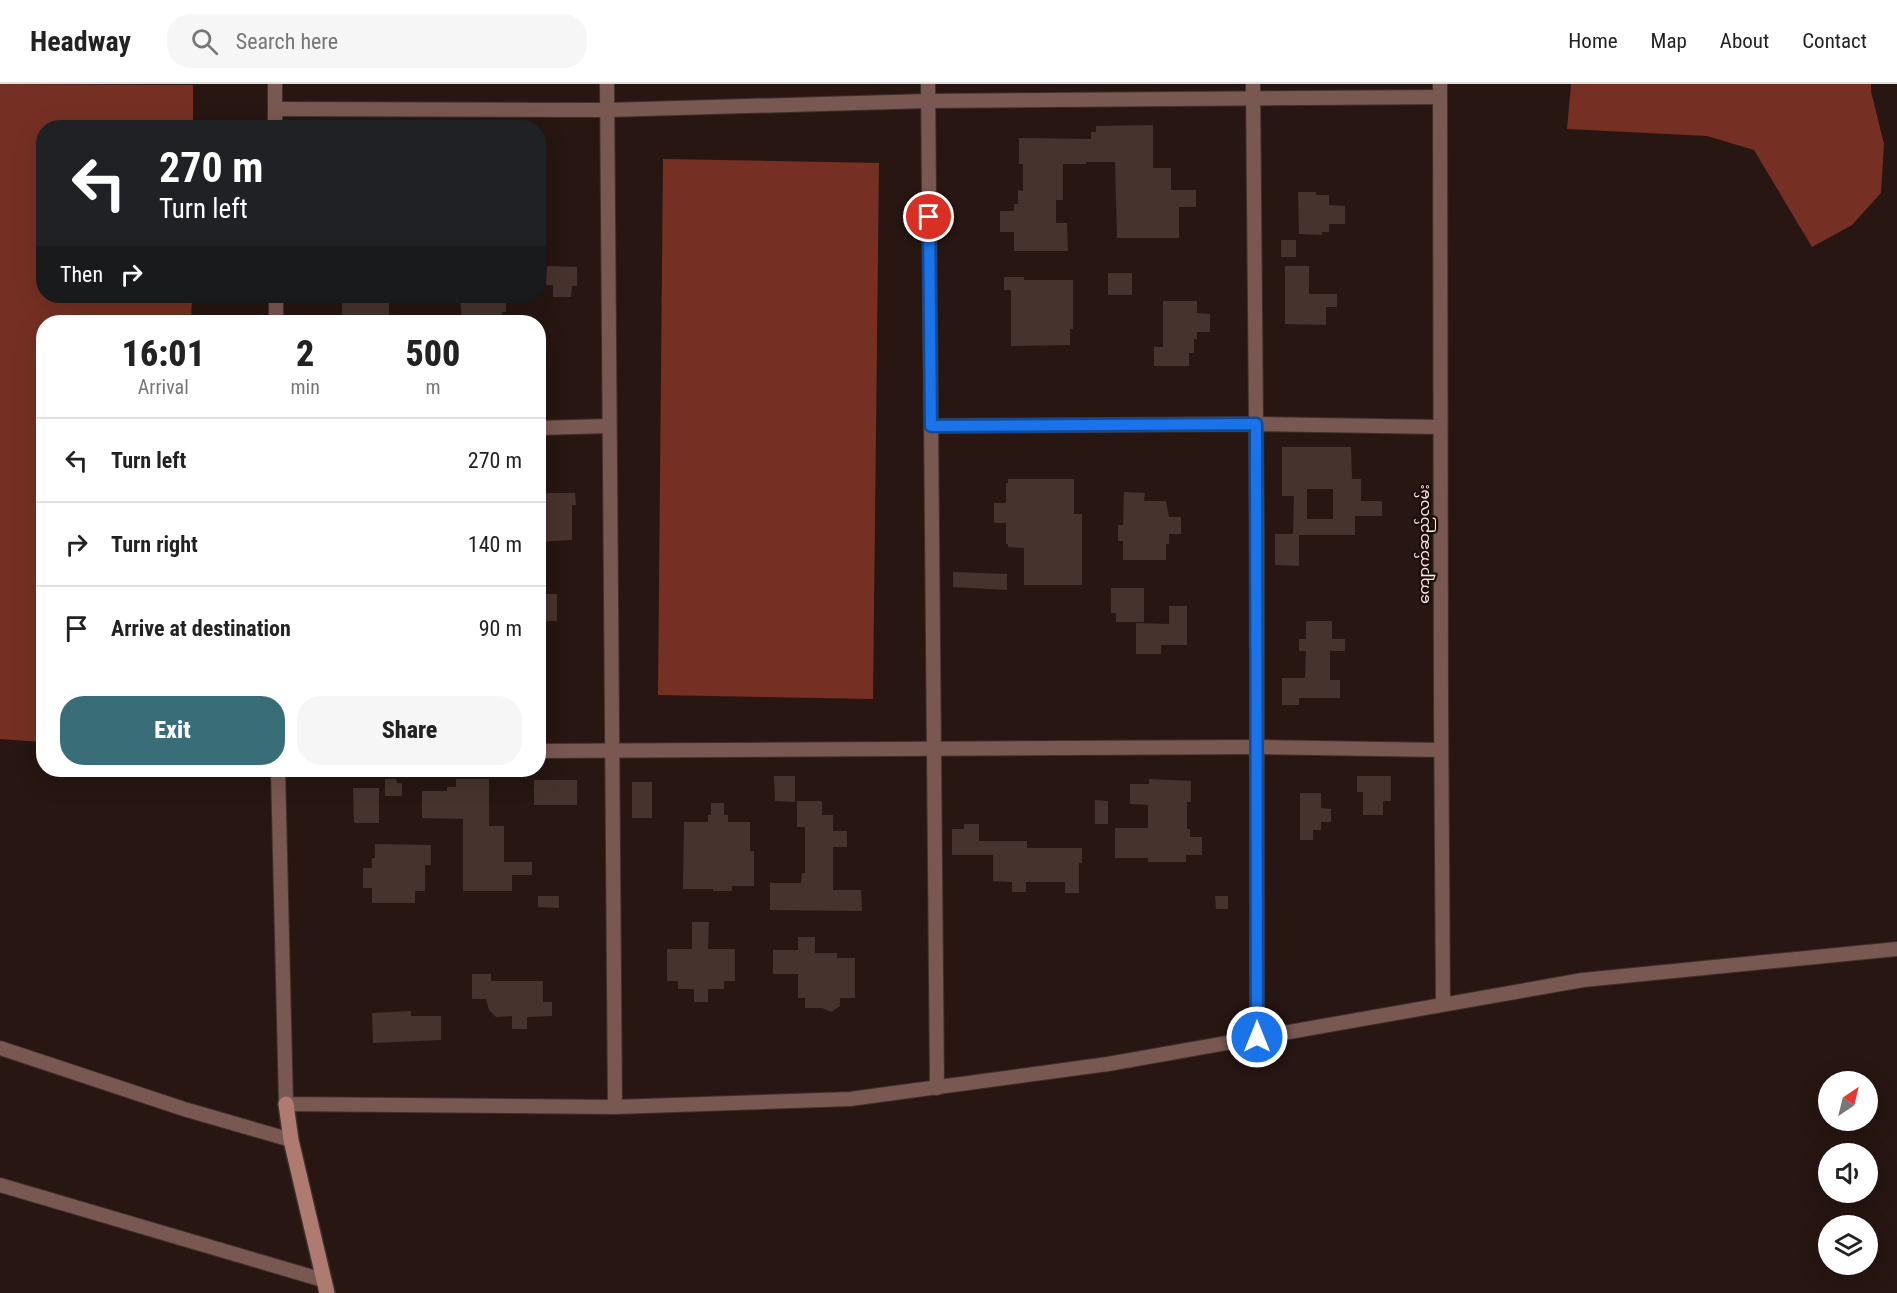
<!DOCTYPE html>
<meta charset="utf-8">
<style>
:root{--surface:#fff;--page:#f6f6f6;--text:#222;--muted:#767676;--line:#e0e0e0;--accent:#396d78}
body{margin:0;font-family:"Roboto Condensed","Noto Sans Myanmar",sans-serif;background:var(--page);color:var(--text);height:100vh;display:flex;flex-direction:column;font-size:22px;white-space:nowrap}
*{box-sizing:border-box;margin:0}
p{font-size:20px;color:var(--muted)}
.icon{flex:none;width:33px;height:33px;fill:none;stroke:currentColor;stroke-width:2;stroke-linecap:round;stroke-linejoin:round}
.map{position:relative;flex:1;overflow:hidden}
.details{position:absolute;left:36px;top:231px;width:510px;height:462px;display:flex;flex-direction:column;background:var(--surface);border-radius:24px;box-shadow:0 6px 24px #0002}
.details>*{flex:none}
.banner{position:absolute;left:36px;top:36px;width:510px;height:183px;border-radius:24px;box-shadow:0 6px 24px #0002;background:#202124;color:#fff;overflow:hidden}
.needle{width:39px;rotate:35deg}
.controls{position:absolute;left:1818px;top:987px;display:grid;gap:12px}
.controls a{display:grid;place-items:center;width:60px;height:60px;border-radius:50%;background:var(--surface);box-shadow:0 6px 24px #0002;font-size:30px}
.pin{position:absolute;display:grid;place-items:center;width:51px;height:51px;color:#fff;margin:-26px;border:3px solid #fff;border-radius:50%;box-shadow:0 2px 6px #0007}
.me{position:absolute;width:66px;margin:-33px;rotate:0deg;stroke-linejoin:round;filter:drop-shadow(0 0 4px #0008)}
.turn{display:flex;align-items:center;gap:21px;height:126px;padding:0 24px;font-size:27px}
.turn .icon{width:78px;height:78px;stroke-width:2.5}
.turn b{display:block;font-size:42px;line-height:51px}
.then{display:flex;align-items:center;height:57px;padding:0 24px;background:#0003;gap:12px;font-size:22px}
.eta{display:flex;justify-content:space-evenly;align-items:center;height:102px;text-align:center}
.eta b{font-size:36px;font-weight:800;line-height:42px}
.button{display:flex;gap:12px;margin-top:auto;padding:12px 24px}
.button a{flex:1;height:69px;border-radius:24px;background:var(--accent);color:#fff;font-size:24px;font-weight:800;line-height:69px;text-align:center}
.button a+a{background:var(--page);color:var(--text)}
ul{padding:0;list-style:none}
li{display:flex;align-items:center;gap:18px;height:84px;padding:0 24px;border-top:2px solid var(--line)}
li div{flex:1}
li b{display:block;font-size:22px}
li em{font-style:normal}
header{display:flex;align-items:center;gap:36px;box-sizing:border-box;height:84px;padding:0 30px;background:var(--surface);border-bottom:2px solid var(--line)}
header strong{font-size:28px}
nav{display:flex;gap:33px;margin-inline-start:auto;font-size:21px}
.search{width:420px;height:54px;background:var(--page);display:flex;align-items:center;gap:15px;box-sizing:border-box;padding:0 21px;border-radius:24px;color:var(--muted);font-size:22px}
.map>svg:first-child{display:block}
</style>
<header>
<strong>Headway</strong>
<div class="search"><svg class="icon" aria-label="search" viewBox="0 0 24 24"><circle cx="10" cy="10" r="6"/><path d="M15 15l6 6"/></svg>Search here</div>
<nav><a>Home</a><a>Map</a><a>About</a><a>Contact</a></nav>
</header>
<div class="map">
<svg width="1897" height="1209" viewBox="0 0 1897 1209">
<rect width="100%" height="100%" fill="#271612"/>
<g fill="#753023">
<path d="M0,0L193,1V43L44,44V212H192L191,238H44L42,658L0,655Z"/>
<path d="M1571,0H1871V7L1884,60L1881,109L1852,141L1812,163L1754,66L1707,52L1567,45Z"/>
<path d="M663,75L879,79L873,615L658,611Z"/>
</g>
<g fill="#47332e" fill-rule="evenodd">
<path d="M1153,41V84H1171V106H1196V123H1179V154H1117L1115,78H1086V80H1063V116H1056V139H1067L1068,167H1014V148H1000V127H1014V120H1018V106L1023,107V80H1019V54L1091,55V48H1096V42Z"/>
<path d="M1298,108H1316V111H1329V121L1345,122V140H1329V148H1322V151L1299,150Z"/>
<rect x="1281" y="156" width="15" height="17"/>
<path d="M547,182L577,183V202H572L571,213H553V201H546Z"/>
<path d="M1285,182H1309V210H1337V223H1326V241L1285,240Z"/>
<rect x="1108" y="189" width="24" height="22"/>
<path d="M1004,193H1024V196H1073V245H1070V261L1011,262V206H1004Z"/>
<path d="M342,212H375V214H389V235L363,234V238H342Z"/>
<path d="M460,213L506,214V228H502V238H462Z"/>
<path d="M1163,217H1197V229L1210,230V248H1197V255H1194V269H1189V282H1154V263H1163Z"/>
<path d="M1282,363H1351L1352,395H1361V417H1382V432H1355V451H1299V482L1275,481V450H1293L1294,412H1282ZM1307,405H1333V435H1307Z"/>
<path d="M1008,395H1074V430H1082V501H1024V464L1008,463V460H1006V439H994V419H1006V399H1008Z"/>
<path d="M1124,408L1145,409L1144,417H1166L1169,433H1181V450H1169V460H1166V476H1123V457H1118V441H1123Z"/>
<path d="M538,409H575L576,421H572V456L538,458Z"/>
<path d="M953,488L1007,490V506L953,503Z"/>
<path d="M1111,504H1144V538H1116V529H1111Z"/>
<rect x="538" y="510" width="19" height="27"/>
<path d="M1169,522H1187V561H1161V570H1136V539L1169,540Z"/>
<path d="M1306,537H1332V555H1345V567H1330V596H1340V614H1299V621H1282V594H1305L1306,567H1299V555H1306Z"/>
<path d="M774,692H795V718L775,717Z"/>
<path d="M1357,692H1391V717H1383V731H1363V708H1357Z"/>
<path d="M385,695H396L397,699H402V712H385Z"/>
<path d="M456,695H489V742H504V778H532V791H512V807H463V735L422,734V707H447V703H456Z"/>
<path d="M1149,695L1191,697V718H1187V745H1190V753H1202V771H1186V778H1148V774H1115V744H1148V721L1130,720V700H1149Z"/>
<rect x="534" y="696" width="43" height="25"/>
<rect x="632" y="698" width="20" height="36"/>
<path d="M353,704H379V739H354Z"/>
<path d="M1300,709H1321V724L1331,725V738H1321V746H1313V756H1300Z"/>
<path d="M1095,716L1108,717V740H1095Z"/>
<path d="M797,717H822V731H833V747H847V763H833V806H861L862,827L770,826V799H801L802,789H805V743H797Z"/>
<path d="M711,719H724V731H728V738H750V767H754V802H732V807H713V805H683L684,738H708V731H711Z"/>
<path d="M964,740H979V757H1027V764H1082V779H1079V809H1065V798H1026V808H1012V798L993,797V771H952V745H964Z"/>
<path d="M375,760L431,761V781H425V807H415V819H372V804H363V784H372V774H375Z"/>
<path d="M538,812H559V824L538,823Z"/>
<path d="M1215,812H1228V825H1216Z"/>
<path d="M692,838H709L708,865H735V897H724V905H708V918H694V905H678V897H667V865H692Z"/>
<path d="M798,853H815V869H837V874H855V914H840V922L831,928L822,924H805V914H798V890H773V866H798Z"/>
<path d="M472,890H491V897H543V918H552V932L527,933V945H512V932L496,933L489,926L486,915H472Z"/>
<path d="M411,927V932H441V956L373,959L372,929Z"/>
</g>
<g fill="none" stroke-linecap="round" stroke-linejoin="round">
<g stroke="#40302c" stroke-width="16">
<g id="street">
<path d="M275,0V44"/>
<path d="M607,0L615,1023"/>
<path d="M928,0L937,1004"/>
<path d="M1253,0L1257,448V953"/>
<path d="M1440,0L1441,617L1443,920"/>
<path d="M275,25L608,26L928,17L1440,13"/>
<path d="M276,212V238"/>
<path d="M931,342L1256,340L1440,343"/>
<path d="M538,344L609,342"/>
<path d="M538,667L1257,663L1441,666"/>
<path d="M278,686L286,1020L615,1023L850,1015L1108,980L1583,896L1897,865"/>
<path d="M0,964L184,1025L291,1056"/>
<path d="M0,1101L323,1196"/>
</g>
</g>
<g stroke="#40302c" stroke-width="18">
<path id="secondary" d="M286,1020L291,1056L327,1209"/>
</g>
<use href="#street" stroke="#795851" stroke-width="14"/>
<use href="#secondary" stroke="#af7b70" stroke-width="15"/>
</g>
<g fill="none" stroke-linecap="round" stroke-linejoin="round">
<g stroke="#114b97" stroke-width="15">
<path id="route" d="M929,133L931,342L1256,340L1257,953"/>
</g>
<use href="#route" stroke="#1a73e8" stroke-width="10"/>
</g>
<g text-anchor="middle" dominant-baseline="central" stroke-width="4.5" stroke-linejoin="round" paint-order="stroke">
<g font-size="15" fill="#fbeeeb" stroke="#1d0d09">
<text transform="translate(1424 460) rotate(-90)">ကျောက်ဆည်လမ်း</text>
</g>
</g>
</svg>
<div class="controls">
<a><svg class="needle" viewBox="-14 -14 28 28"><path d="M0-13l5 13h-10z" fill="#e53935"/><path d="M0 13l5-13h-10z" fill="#767676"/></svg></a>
<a><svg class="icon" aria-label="sound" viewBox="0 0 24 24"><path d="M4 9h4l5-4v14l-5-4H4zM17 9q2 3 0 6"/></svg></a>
<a><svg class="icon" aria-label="layers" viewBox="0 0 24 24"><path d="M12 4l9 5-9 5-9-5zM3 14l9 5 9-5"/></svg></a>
</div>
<div class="pin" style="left:929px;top:133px;background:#d93025"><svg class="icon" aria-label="arrive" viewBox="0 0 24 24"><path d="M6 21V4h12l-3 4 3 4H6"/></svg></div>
<svg class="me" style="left:1257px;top:953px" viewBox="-20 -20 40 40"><circle r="17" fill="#1a73e8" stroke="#fff" stroke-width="3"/><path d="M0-11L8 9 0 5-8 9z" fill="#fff"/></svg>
<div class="banner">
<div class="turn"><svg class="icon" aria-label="left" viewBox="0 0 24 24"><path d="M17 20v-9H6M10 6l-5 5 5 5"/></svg><div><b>270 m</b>Turn left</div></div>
<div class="then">Then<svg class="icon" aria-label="right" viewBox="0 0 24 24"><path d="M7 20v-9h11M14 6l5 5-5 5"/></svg></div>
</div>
<section class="details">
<div class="eta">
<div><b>16:01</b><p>Arrival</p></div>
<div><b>2</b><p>min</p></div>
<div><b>500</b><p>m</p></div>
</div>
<ul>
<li><svg class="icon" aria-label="left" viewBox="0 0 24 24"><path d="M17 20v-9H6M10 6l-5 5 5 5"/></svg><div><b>Turn left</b></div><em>270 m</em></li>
<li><svg class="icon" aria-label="right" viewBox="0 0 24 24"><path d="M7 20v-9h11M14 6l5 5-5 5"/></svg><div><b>Turn right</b></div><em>140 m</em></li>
<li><svg class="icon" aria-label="arrive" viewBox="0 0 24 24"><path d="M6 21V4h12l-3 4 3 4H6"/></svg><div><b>Arrive at destination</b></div><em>90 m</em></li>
</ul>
<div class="button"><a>Exit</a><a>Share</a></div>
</section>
</div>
